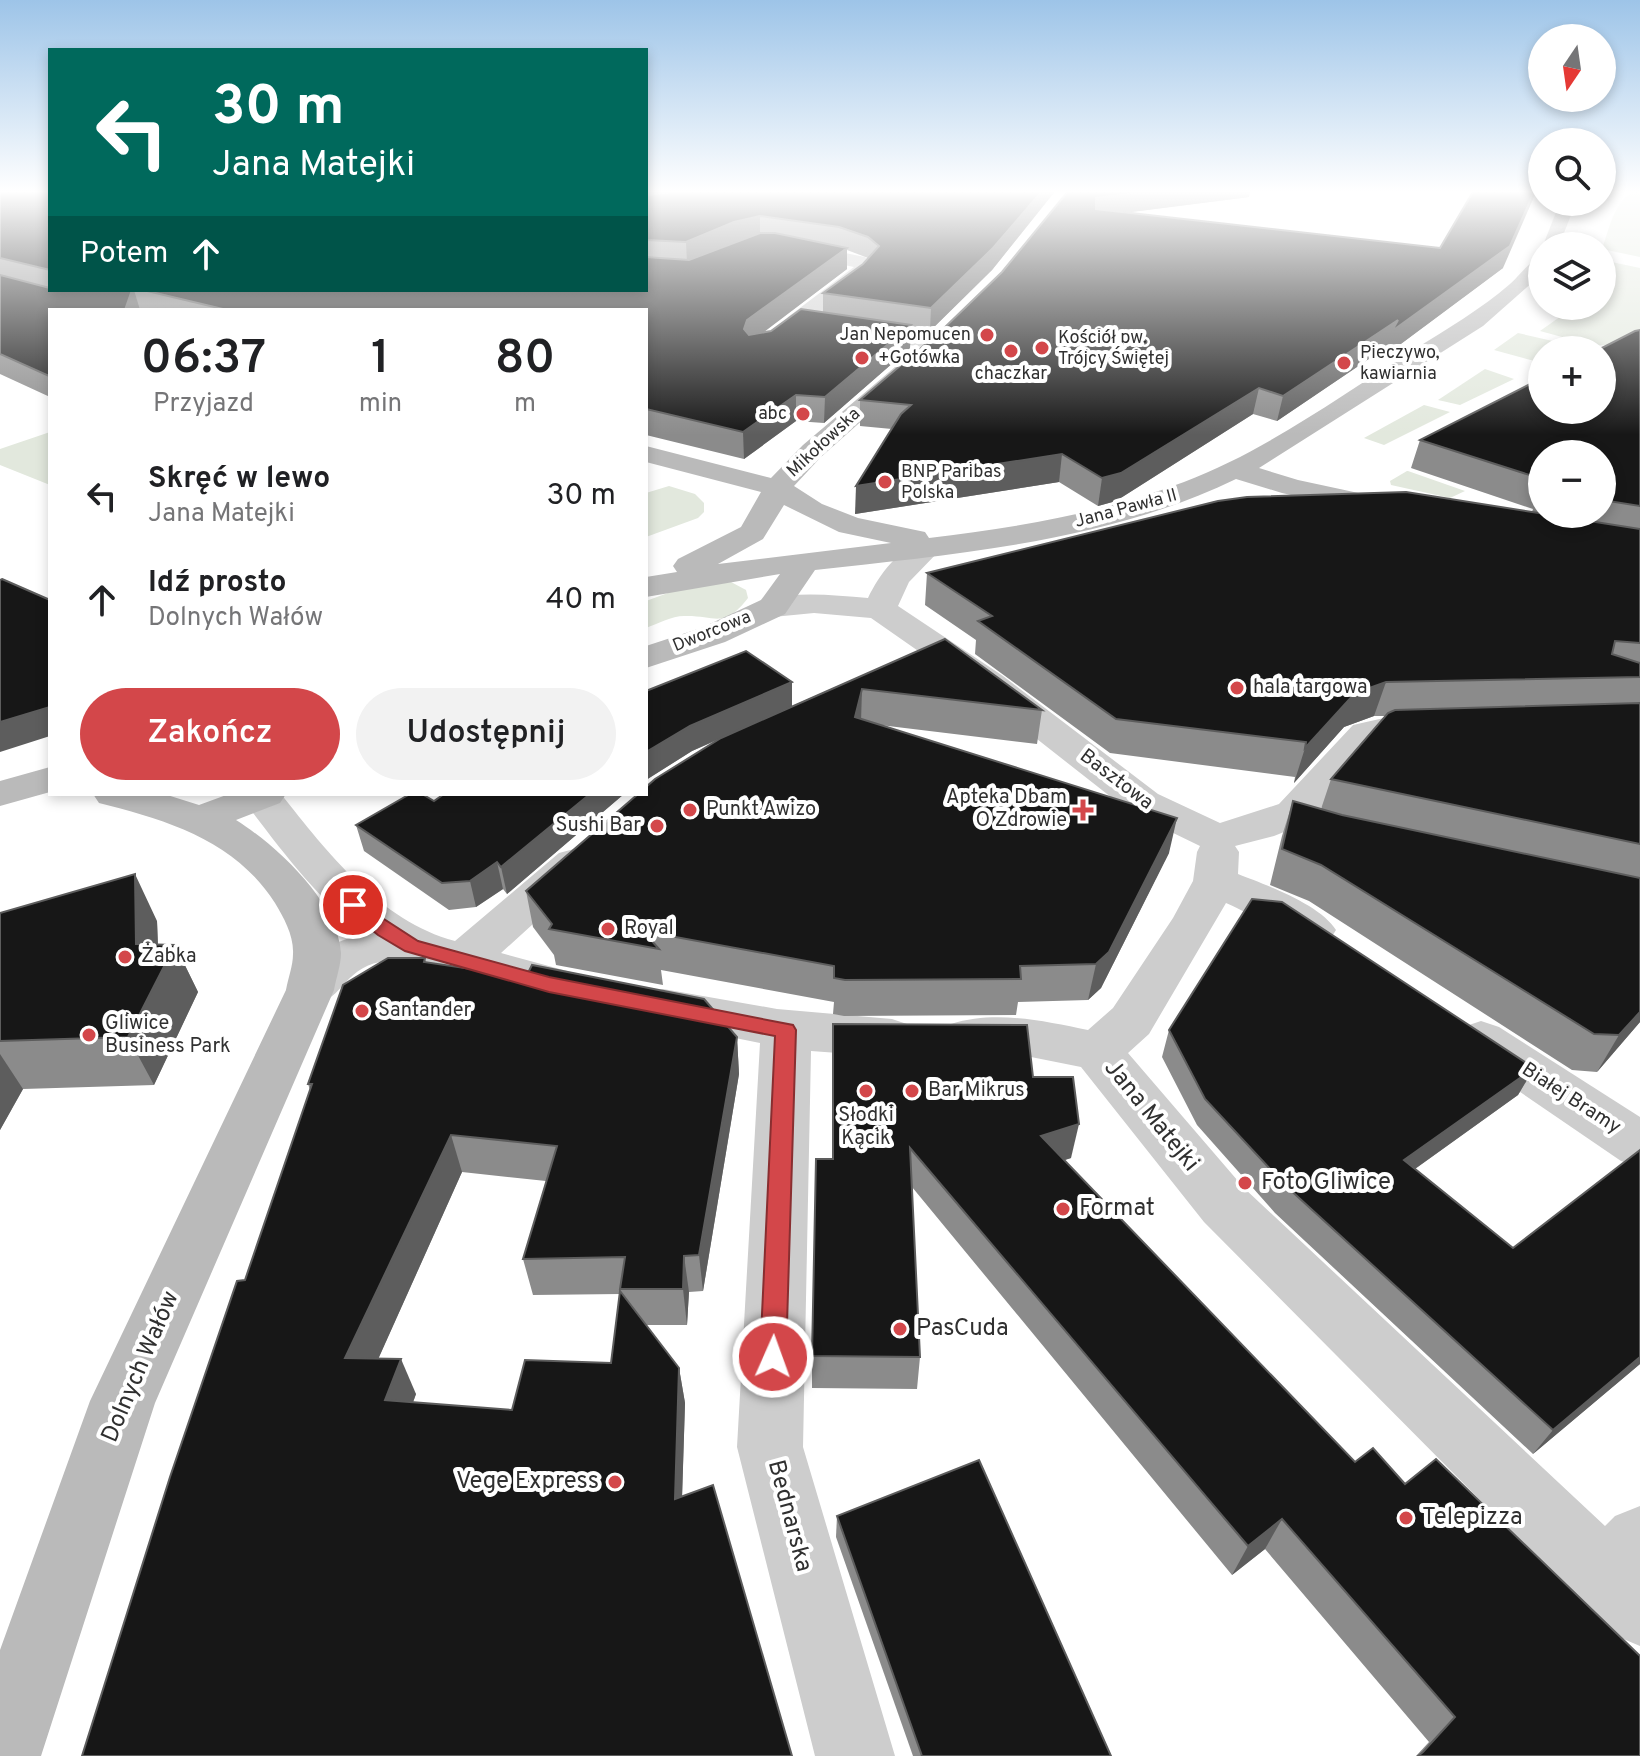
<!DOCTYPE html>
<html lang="pl">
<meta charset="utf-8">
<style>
:root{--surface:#fff;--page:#f2f2f2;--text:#202124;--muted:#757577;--accent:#d3474a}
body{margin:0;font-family:Overpass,sans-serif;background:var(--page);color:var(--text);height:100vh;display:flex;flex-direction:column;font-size:30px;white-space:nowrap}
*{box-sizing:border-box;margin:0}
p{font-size:26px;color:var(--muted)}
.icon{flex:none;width:44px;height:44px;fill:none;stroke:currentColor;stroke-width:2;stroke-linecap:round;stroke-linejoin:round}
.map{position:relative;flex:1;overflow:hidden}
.drawer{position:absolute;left:48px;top:308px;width:600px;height:488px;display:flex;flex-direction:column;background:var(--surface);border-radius:0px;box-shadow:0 4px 12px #0003}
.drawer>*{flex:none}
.hud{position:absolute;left:48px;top:48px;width:600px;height:244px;border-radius:0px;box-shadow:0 4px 12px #0003;background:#00695c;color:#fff;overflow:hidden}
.needle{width:52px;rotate:193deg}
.fabs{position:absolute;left:1528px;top:24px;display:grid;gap:16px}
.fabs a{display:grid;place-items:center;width:88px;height:88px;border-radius:50%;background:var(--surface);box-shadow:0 4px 12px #0003;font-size:40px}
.pin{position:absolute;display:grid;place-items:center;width:68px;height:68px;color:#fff;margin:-34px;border:4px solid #fff;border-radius:50%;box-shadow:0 2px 8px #0007}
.me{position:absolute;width:88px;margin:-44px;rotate:2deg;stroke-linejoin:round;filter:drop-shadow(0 0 6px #0008)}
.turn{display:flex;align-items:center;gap:28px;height:168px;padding:0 32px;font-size:36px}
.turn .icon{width:104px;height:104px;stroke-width:2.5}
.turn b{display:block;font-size:56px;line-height:68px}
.then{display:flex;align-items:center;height:76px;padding:0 32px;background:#0003;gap:16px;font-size:30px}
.eta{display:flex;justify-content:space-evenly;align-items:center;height:136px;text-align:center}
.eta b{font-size:48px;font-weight:600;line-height:56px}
.cta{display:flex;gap:16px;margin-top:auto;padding:16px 32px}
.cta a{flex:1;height:92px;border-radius:48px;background:var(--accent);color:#fff;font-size:32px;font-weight:600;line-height:92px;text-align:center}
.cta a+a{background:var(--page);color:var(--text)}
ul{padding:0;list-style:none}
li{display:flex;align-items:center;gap:24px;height:104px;padding:0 32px}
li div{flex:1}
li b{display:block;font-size:30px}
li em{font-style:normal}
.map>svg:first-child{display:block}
</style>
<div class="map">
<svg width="1640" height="1756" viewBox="0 0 1640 1756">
<rect width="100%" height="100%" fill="#fff"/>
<g fill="#e2e8dd">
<path d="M1640,190V257L1602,249C1610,227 1615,195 1640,190Z"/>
<path d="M1602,260L1640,268V341L1595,346L1540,331L1564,314L1557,309L1561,306H1602Z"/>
<path d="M1518,333L1579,347L1573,350H1542V363L1494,350Z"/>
<path d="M1485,369L1514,379L1460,405L1438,400Z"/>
<path d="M1424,405L1450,412L1384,445L1364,438Z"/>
<path d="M50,432V485L0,465V449Z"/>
<path d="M1407,471H1408L1465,491L1450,498L1391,485L1390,481Z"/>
<path d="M669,486L695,494L704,503V512L698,518L646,537V493Z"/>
<path d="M731,582L746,590L748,598C723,630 716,615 684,616C672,616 657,624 646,628V601L676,590Z"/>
</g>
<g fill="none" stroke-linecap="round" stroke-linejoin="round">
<g fill="#cdcdcd" fill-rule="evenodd">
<path d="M790,242L865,257L875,267L861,283L815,318L936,335L947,342L936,349L788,327L785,322L788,317L854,267L783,252L781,248Z"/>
<path d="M926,540L937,542L941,549L909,582L898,606L1003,676L1158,794L1220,823L1279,804L1353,725L1384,718L1434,716L1447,719L1453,727L1447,735L1379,741L1309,822L1274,836L1235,846L1239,852L1238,874C1266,885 1320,904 1336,930L1329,941C1293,952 1259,916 1226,903L1149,1034L1128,1053L1244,1188L1605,1526L1615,1516L1640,1506V1646L1614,1635L1204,1222L1081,1067L1026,1056H969L951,1050L944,1037L951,1024C996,1010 1043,1021 1088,1030L1113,1008L1173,918L1193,881L1197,852L1200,846L1130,812L977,692L871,618L814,613L773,617L761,614L756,607L761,600C797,591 832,595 868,598C879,575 900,546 926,540Z"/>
<path d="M242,794H281C327,852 380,921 455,941L559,853L574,849L589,853L596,863L589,873L501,953L593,978L600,990L593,1002L576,1008C537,997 497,985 458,976C432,971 408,957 380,962C337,970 340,1017 293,1002L286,990C304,958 328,943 363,934C317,898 282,851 247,805Z"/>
<path d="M663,989L777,1009L892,1019L910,1025L917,1038L910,1051L892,1057L811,1051L803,1447L895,1756H815L737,1447L760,1043L646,1020L638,1007L646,994Z"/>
<path d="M1481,1021L1499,1027L1640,1117V1167L1621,1161L1463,1053L1456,1040L1463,1027Z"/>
</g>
<g fill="#bababa" fill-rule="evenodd">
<path d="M1560,202H1576L1559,246L1542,248Z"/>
<path d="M1542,257V274L1483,326L1259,468L1298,480L1391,500L1396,506L1391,512L1381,515L1282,493L1236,479C1106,542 957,554 815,570L785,614L725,642L646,668V646L701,628L761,600L780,574L646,597V577L677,572L673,566L678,559L741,527L761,492L646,462V446L771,478L803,445L895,367H911L915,372L911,377L821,457L794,486L822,504L858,518L925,532L929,538C1016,528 1102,513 1184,482C1266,451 1340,396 1415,349C1447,329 1481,309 1510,284C1520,275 1529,261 1542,257ZM784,505L839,532L891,543L718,564L763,539Z"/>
<path d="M50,767V792L0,806V781Z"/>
<path d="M93,794H164L199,805L229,794H286L280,803L236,820C276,845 338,902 341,953C341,965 336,978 334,990L155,1403L41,1756H0V1650L90,1401L286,990C288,978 293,966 293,954C294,936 284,918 275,903C235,840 166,820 99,803Z"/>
</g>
</g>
<g fill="#8b8b8b" fill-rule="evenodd">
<path d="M0,190H50V290H646V190H1056L992,270L930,331L911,328L910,348L824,423L796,421L744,459L646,435V310H50V397L0,374ZM847,250L868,258L863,264L823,293V312L771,331L762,333L847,269Z"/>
<path d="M1069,190H1250L1249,197L1130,212L1503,268L1386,355L1388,346L1277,421L1253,414L1116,501L1098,506L1059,482L855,514L892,429L860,426V400L942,330L1002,272Z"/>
<path d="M1640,330V1022L1597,1072L1572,1070L1309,901L1270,885L1282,836L1293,801L1321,809L1331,779L1386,716H1374L1344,727L1294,783L1295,777L1110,753L975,654L976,640L925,605L927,573L1532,512L1533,509L1411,468L1420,440ZM1542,454H1602V514H1542Z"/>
<path d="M945,639L1042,710L1037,744L880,725L1169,853L1101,988L1088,1000L1018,1002L1016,1015L844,1016L833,1014L834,1002L661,970L663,985L556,965L554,955L533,927L526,891L720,739L692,751L646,780V691L792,706Z"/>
<path d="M444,794H624L507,894L503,889L476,907L449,910L364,851L356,825L434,801Z"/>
<path d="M0,913L157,921L158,944L175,945L198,992L154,1085L23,1089L0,1130Z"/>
<path d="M425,958L426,962L737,1037L739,1074L703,1291L689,1292L687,1325H646L679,1368L685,1403L682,1496L792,1756L245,1280L310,1090L308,1084ZM462,1172L546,1181L523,1259L533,1295L620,1294L611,1363L512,1410L413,1402L416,1394L378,1359Z"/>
<path d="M1169,1030L1534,1068L1518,1095L1415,1169L1640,1364L1533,1454L1275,1213L1197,1125L1162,1057Z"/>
<path d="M1033,1077L1071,1158L1064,1160L1355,1462L1640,1756H1416L1429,1742L1265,1549L1232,1575L912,1187L920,1357L917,1389L812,1388V1356L833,1159Z"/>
<path d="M837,1516L1111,1756H913L836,1537Z"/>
</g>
<g fill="#5d5d5d">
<path d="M646,190H730L646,199Z"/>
<path d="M1043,190H1056L992,270L930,331L931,308Z"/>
<path d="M1162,190H1250L1249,197L1093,217L1096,198Z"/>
<path d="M1535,190H1537L1503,268L1386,355L1388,346L1277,421L1283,396Z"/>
<path d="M760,216V236L687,263L686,242L734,222Z"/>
<path d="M847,248V269L748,344L744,329L747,320Z"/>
<path d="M132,290H134L140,310H125Z"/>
<path d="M911,325L910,348L824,423L825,397Z"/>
<path d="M1259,388L1253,414L1116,501L1098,506L1102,478Z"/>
<path d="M796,395V421L744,459L743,432Z"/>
<path d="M1062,454L1059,482L855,514L856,486Z"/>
<path d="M792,682V706L692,751L646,780V752L690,726Z"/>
<path d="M1386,682L1374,716L1344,727L1294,783L1305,748L1355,693Z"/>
<path d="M862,689L861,722L855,717Z"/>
<path d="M50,707V736L0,752V722Z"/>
<path d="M590,794H624L507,894L501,867Z"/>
<path d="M1177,818L1169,853L1101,988L1088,1000L1096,964Z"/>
<path d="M497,862L503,889L476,907L470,881Z"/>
<path d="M135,874L157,921L159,976L175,945L198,992L154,1085L128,1037L136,944Z"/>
<path d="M1640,1012V1022L1597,1072L1619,1035Z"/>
<path d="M737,1037L739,1074L703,1291L699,1255Z"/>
<path d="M0,1054L23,1089L0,1130Z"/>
<path d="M1534,1068L1518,1095L1391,1186L1404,1160Z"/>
<path d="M1079,1124L1071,1158L1035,1170L1041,1136Z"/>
<path d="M451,1135L462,1172L363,1393L345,1358Z"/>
<path d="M684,1256L689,1292L687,1325L683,1289Z"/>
<path d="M1640,1357V1364L1533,1454L1553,1430Z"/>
<path d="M401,1359L416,1394L401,1435L385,1400Z"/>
<path d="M679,1368L685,1403L681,1531L675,1499Z"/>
<path d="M1282,1519L1265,1549L1232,1575L1248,1546Z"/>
</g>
<g fill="#171717" stroke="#5d5d5d" stroke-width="2">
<path d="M0,190H50V270L0,258Z"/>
<path d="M696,190H1043L993,248L931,308L823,293L863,264L879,246L868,237L839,227L760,216L734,222L686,242L646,240V195Z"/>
<path d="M1069,190H1162L1096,198V209L1440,248L1474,190H1535L1510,246L1392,331L1398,320L1283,396L1259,388L1121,473L1102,478L1062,454L856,486L901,414L911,405L860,400L942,330L1002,272Z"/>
<path d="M760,233H775L847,248L747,320L744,329L749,335L771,331L801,309L911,325L825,397L796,395L743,432L646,409V310H227L143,290H646V257L689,260Z"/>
<path d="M0,275L50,288V290H132L125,310H50L49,376L0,354Z"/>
<path d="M1640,330V506L1602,500V454H1542V479L1420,440L1542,378V410H1602V350H1598L1635,331Z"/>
<path d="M1406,492L1640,529V643L1615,641L1612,654L1640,663V677L1386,682L1355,693L1305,748L1306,742L1116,719L978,621L992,616L927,573L1218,501L1247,497Z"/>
<path d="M2,579L50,600V707L0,722V580Z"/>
<path d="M945,639L1042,710L862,689L855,717L1177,818L1109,952L1096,964L1020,966L1021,979L845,980L834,978V966L643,931L659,949L549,929L552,924L526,891L638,794H646V787L655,779L721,738Z"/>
<path d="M746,651L792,682L690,726L646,752V691Z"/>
<path d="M1640,703V844L1331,779L1388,713L1395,710Z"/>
<path d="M410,794H422L434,801L444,794H590L501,867L497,862L470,881L442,883L356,825Z"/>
<path d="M1293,801L1342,815L1640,878V1012L1619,1035L1594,1034L1321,865L1282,849Z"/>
<path d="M135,874L136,944L175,945L128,1037L0,1041V913Z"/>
<path d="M1252,899L1282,902L1534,1068L1404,1160L1513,1248L1640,1150V1357L1553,1430L1286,1186L1205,1099L1169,1030Z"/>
<path d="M388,958H425L424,962L526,977L532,965L704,999L737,1037L699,1255L684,1256L683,1289H620L625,1257L523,1259L557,1146L451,1135L345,1358L401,1359L385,1400L512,1410L525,1360L611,1363L620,1291L679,1368L675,1499L713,1485L792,1756H82L170,1477L237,1281L245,1280L312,1084H308L343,985Z"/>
<path d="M833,1024L1027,1025L1033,1077H1073L1079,1124L1041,1136L1355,1462L1373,1448L1405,1484L1436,1459L1640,1656V1756H1418L1423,1752L1455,1717L1282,1519L1248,1546L910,1148L920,1357L812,1356L816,1159H833Z"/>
<path d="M979,1460L1111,1756H922L837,1516Z"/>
</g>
<linearGradient id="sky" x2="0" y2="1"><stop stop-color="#9dc4e8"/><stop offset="0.44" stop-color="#fff"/><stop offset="1" stop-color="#fff" stop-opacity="0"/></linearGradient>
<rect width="1640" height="435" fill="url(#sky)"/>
<path fill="#d3474a" stroke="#892e30" stroke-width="2" d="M353,899L418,941L549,977L793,1025L796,1030L786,1357L783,1366L773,1370L764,1366L760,1357L775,1036L549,992L405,951L378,935L346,909L343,905Z"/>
<g fill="#d3474a" stroke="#fff" stroke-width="3">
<circle cx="987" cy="335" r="8"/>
<circle cx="1042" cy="348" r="8"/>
<circle cx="1011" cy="351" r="8"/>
<circle cx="862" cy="358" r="8"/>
<circle cx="1344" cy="363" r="8"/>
<circle cx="803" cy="414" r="8"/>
<circle cx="885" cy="482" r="8"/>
<circle cx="1237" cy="688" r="8"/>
<circle cx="690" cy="810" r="8"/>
<path d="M1079 798h8v8h8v8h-8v8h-8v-8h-8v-8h8z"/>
<circle cx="657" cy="826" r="8"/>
<circle cx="608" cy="929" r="8"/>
<circle cx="125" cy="957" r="8"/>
<circle cx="362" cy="1011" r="8"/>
<circle cx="89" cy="1035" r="8"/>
<circle cx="866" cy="1091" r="8"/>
<circle cx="912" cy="1091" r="8"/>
<circle cx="1245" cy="1183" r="8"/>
<circle cx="1063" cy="1209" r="8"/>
<circle cx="900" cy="1329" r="8"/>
<circle cx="615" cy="1482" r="8"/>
<circle cx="1406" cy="1518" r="8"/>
</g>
<g text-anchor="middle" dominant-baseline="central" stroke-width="8" stroke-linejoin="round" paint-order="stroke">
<g font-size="18" fill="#303030" stroke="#fff" text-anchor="start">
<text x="971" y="335" text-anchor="end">Jan Nepomucen</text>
<text x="1058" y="338">Kościół pw.<tspan x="1058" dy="21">Trójcy Świętej</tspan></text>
<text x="1360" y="353">Pieczywo,<tspan x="1360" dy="21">kawiarnia</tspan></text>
<text x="878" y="358">+Gotówka</text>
<text x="1011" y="374" text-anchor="middle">chaczkar</text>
<text x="787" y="414" text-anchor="end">abc</text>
<text x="901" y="472">BNP Paribas<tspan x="901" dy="21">Polska</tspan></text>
</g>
<g font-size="18" fill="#303030" stroke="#fff">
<text transform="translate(824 443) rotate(-43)">Mikołowska</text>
<text transform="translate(1126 509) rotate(-15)">Jana Pawła II</text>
<text transform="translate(712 632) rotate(-22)">Dworcowa</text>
</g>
<g font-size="20" fill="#303030" stroke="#fff" text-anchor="start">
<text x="1253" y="688">hala targowa</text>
<text x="1067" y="798" text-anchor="end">Apteka Dbam<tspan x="1067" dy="23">O Zdrowie</tspan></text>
<text x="706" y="810">Punkt Awizo</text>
<text x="641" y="826" text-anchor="end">Sushi Bar</text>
<text x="624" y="929">Royal</text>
<text x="141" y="957">Żabka</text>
<text x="378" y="1011">Santander</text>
<text x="105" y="1024">Gliwice<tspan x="105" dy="23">Business Park</tspan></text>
<text x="928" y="1091">Bar Mikrus</text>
<text x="866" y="1116" text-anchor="middle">Słodki<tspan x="866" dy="23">Kącik</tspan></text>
</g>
<g font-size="20" fill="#303030" stroke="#fff">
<text transform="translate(1116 780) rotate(37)">Basztowa</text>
<text transform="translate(1571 1099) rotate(33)">Białej Bramy</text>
</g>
<g font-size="24" fill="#303030" stroke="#fff">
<text transform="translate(1151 1116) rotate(51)">Jana Matejki</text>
<text transform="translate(141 1367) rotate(-67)">Dolnych Wałów</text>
<text transform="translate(789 1516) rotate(75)">Bednarska</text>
</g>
<g font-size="24" fill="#303030" stroke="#fff" text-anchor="start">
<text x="1261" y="1183">Foto Gliwice</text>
<text x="1079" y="1209">Format</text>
<text x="916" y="1329">PasCuda</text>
<text x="599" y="1482" text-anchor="end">Vege Express</text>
<text x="1422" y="1518">Telepizza</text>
</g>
</g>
</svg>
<div class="fabs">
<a><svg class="needle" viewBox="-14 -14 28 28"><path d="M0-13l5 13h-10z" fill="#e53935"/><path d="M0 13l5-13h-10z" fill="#757577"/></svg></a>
<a><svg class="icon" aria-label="search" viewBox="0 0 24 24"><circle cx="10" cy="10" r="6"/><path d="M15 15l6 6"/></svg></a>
<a><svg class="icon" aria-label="layers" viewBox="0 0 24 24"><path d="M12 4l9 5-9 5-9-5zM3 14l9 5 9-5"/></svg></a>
<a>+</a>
<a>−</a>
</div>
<div class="pin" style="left:353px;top:905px;background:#d93025"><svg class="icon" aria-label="arrive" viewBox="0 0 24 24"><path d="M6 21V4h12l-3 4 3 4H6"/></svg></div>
<svg class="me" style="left:773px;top:1357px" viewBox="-20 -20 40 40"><circle r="17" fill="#d3474a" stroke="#fff" stroke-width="3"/><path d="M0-11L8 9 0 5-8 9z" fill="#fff"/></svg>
<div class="hud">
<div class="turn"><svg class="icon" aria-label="left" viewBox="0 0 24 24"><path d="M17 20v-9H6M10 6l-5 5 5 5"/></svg><div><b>30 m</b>Jana Matejki</div></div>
<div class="then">Potem<svg class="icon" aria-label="ahead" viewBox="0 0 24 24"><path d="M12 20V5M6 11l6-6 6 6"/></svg></div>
</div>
<section class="drawer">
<div class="eta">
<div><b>06:37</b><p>Przyjazd</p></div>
<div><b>1</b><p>min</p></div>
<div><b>80</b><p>m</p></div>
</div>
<ul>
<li><svg class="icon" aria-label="left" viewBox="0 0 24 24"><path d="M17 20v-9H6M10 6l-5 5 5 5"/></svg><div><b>Skręć w lewo</b><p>Jana Matejki</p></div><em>30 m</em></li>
<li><svg class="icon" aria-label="ahead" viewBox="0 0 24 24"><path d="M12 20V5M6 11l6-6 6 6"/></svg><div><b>Idź prosto</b><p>Dolnych Wałów</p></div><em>40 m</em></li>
</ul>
<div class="cta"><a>Zakończ</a><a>Udostępnij</a></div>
</section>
</div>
